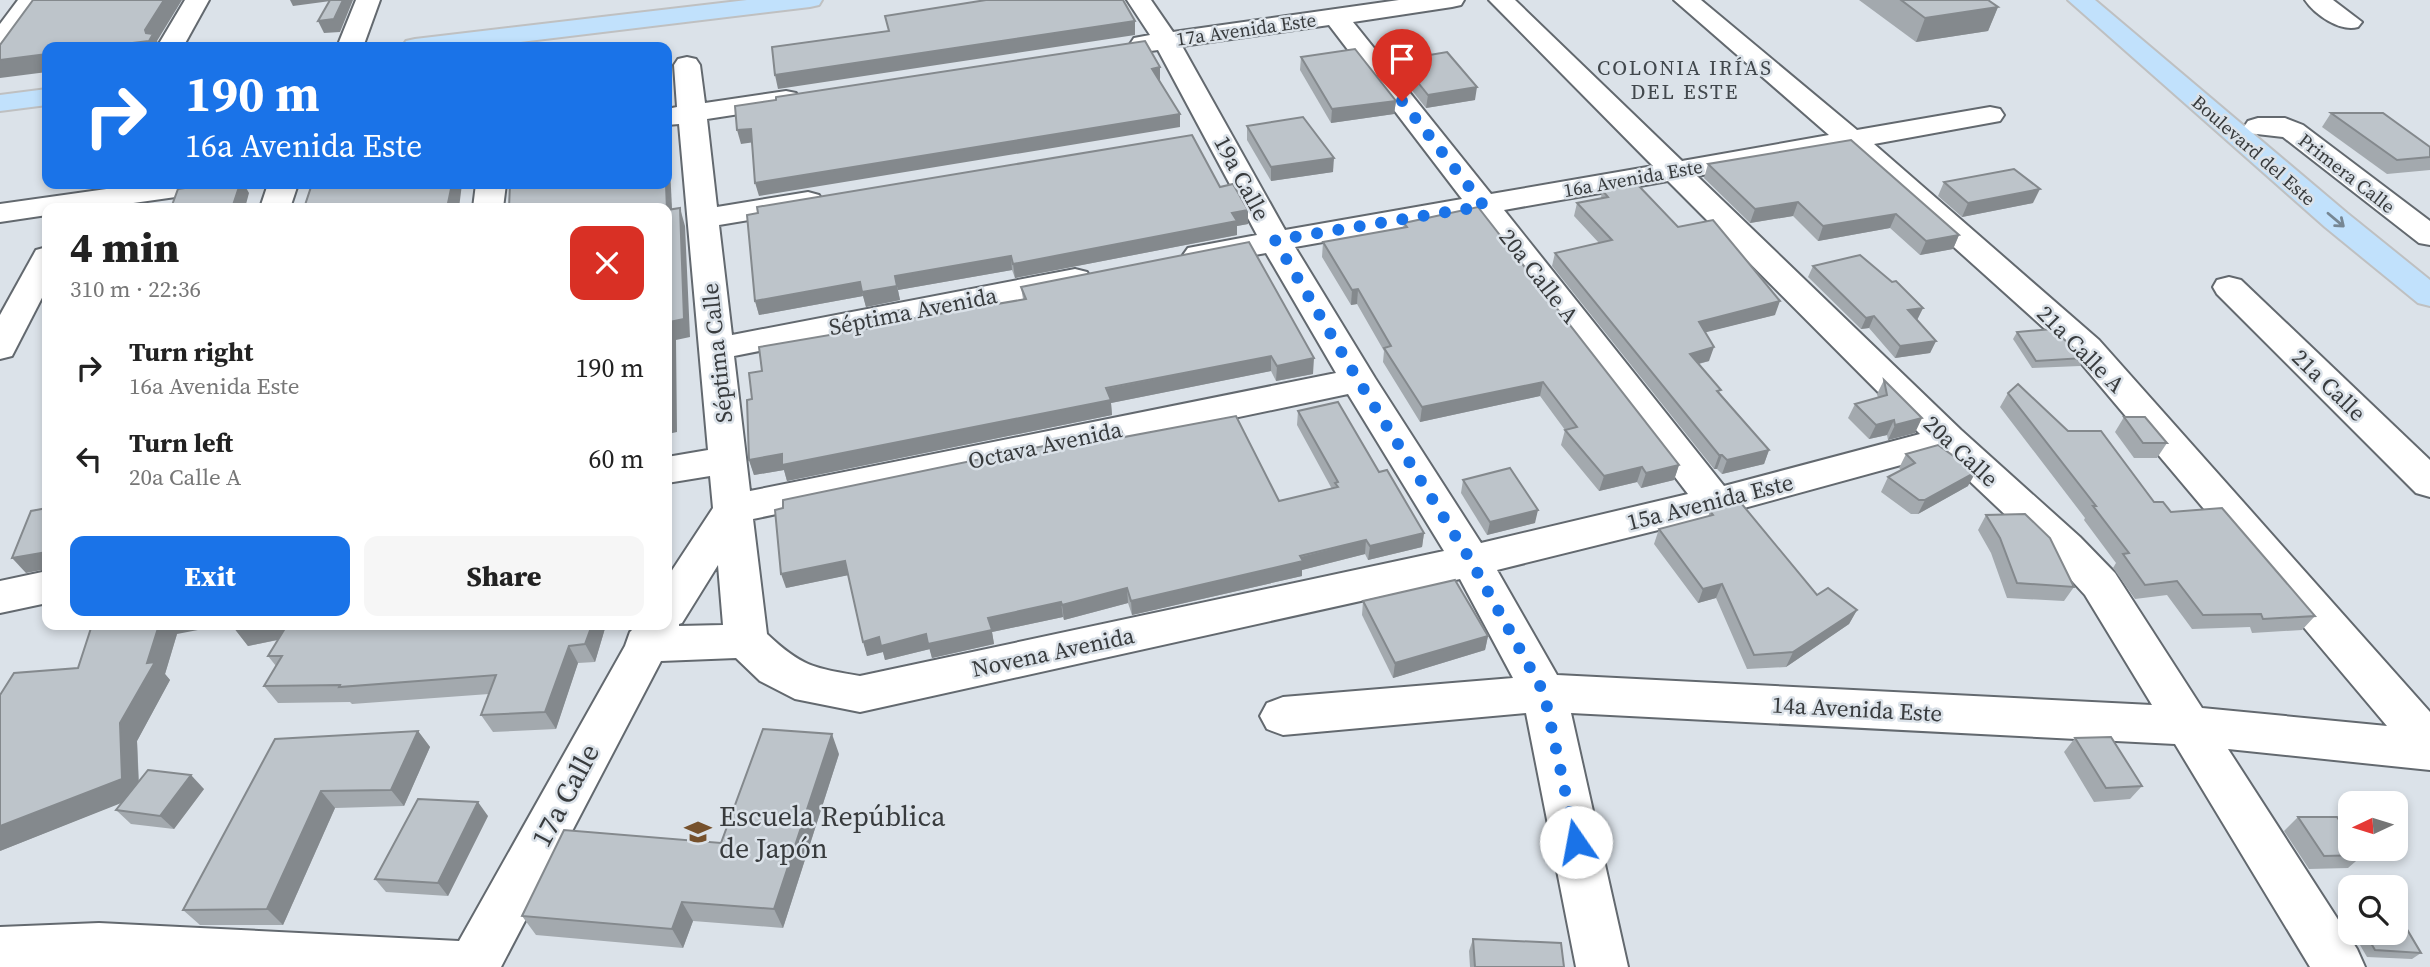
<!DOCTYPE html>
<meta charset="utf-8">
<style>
:root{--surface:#fff;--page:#f6f6f6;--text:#222;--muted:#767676;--accent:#1a73e8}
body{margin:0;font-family:"Source Serif 4",serif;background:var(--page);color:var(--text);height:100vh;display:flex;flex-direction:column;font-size:26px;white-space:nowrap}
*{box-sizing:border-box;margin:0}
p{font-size:23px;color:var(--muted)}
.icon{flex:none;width:38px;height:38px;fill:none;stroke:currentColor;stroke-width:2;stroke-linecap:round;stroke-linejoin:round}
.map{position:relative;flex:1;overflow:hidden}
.sheet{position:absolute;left:42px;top:203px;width:630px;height:427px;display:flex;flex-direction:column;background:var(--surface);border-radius:14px;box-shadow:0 4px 10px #0003}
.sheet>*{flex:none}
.guide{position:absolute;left:42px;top:42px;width:630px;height:147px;border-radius:14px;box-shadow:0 4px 10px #0003;background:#1a73e8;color:#fff;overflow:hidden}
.needle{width:46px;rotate:266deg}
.tools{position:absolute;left:2338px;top:791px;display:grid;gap:14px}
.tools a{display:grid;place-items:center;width:70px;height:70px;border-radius:14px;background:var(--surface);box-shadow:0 4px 10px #0003;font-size:35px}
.pin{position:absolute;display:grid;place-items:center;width:60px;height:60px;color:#fff;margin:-72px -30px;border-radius:50% 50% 50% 0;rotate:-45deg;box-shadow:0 0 7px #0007}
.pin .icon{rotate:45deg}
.me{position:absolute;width:77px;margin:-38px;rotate:348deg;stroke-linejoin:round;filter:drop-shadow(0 0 5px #0008)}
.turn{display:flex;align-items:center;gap:24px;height:147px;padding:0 28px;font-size:32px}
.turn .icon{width:91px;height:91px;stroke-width:2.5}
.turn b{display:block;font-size:49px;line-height:60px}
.round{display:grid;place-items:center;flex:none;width:74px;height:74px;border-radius:14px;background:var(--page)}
.head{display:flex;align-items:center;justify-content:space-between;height:119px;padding:0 28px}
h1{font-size:42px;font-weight:800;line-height:52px}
.action{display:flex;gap:14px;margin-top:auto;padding:14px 28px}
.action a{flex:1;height:80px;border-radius:14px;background:var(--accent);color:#fff;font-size:28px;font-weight:800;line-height:80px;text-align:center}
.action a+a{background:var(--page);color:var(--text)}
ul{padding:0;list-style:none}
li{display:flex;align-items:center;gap:21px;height:91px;padding:0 28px}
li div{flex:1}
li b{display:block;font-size:26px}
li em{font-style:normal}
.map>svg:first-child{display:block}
</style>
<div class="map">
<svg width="2430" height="967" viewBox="0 0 2430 967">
<rect width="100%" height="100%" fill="#dbe2e9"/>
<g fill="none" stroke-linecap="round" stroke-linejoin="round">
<g stroke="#63696f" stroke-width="4">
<g id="minor">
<path d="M18,0H43L9,47L0,50V24Z"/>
<path d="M185,0H209L183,47H157Z"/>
<path d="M356,0H380L363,47H337Z"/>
<path d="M1127,0H1151L1173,32L1399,0H1464L1461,5L1452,7L1353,22L1491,194L1653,166L1489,0H1515L1682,161L1829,135L1674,0H1701L1857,130L1990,107L2000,109L2004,115L2000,121L1874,144L2099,340L2430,712V770L2228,749L2357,949L2365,967H2310L2175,744L1571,713L1628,967H1576L1526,713L1283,735L1267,729L1260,716L1267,703L1283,697L1513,678L1460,579L860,712L795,699L760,681L736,658L661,661L501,967H0V927L99,923L459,941L625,646L630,632L637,625H667V578L713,508L710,476L667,483V457L708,450L679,124L667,125V109L677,107L674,65L678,59L687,57L696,59L700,65L705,103L786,91L796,93L800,99L796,105L786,107L707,119L717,207L808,192L819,195L823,201L819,207L808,210L719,225L732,335L1075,269L1087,272L1091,279L1087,286L1075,289L734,356L750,491L1336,373L1266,253L1199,265L1188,262L1183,255L1188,248L1257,235L1158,50L1143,52L1134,50L1130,44L1134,38L1150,35ZM1329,25L1462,199L1285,230L1182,46ZM1845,149L2075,356L2387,726L2202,708L2115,573L2080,537L1961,430L1697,176ZM1668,181L1920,434L1724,486L1504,210ZM1475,215L1688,494L1481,543L1375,378L1295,247ZM1348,394L1444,551L860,676C814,668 802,667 767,634L753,519ZM1941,454L2052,559L2085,595L2152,705L1557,675L1497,570L1715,516ZM718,565L723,625L679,626V624L682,623Z"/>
<path d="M2305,0H2333L2362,22L2358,27C2340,32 2315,15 2305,0Z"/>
<path d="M2258,118H2285L2303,125L2430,221V245L2419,243L2283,137L2248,133L2244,127L2248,121Z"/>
<path d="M142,184H219L215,190L204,193L98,208H47V215L0,222V204Z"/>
<path d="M268,184H298L290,208H260Z"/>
<path d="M476,184H506L503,208H473Z"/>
<path d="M47,247V288L12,356L0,359V315L36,250Z"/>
<path d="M2229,277L2241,280L2430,460V497L2416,493L2217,294L2213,287L2217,280Z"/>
<path d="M47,571V603L0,613V581Z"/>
</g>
</g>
<g stroke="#bfc0c1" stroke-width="4">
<g id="major">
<path d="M747,0H822L819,5L810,7L478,47H402L406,41L415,39Z"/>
<path d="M2068,0H2095L2347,213L2430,280V306L2418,303L2325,227Z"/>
<path d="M47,89V105L0,111V95Z"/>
</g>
</g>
<use href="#minor" fill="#fff" fill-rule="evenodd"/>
<use href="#major" fill="#c1e1fc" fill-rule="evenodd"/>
</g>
<g fill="#a3a9ae">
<path d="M1859,0H1988L1998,7L1988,31L1916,42Z"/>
<path d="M1301,57L1396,101L1394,114L1331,123L1300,70Z"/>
<path d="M1400,60L1475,100L1426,108L1398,73Z"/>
<path d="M2331,113L2430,147V170L2387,174L2322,127Z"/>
<path d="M1247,126L1333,172L1271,181L1247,140Z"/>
<path d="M1851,140L1959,235L1953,249L1920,255L1890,228L1818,241L1793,216L1750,223L1704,178L1708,164Z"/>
<path d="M1944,182L2033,203L1962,217L1938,196Z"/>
<path d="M1220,187L1248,224L1237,226V235L1015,278L1012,270L898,290L900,300L866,307L863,296L759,315L755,301Z"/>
<path d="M1602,190L1678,227L1775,315L1705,332L1709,361L1699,364L1720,393L1769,450L1764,464L1722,474L1717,469H1714L1552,266L1555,253L1599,243L1574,216L1577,203L1601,198Z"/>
<path d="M1404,223L1679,465L1674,480L1641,488L1637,482L1599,491L1561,445L1565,430L1540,396L1420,422L1383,362L1384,351L1357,304L1351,305L1322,257L1323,242L1403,228Z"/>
<path d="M1249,242L1313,374L1276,381L1271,371L1111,403L1112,415L787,481L784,470L754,475L749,460L752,399L871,328L903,320L1023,299L1021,287Z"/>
<path d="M1813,266L1923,308L1917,320L1936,341L1930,353L1895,358L1869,328L1861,329L1808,277Z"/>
<path d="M2017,332L2084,358L2080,366L2032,368L2013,339Z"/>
<path d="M1884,380L1915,433L1888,440L1887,435L1869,439L1848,418L1855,404L1878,398L1877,394Z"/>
<path d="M2008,393L2068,431L2154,502L2171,512L2315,616L2302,630L2252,633L2250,627L2192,629L2167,595L2135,599L2113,568L2116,563L2084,520L2085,518L2000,407Z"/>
<path d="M1298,411L1379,472L1424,533L1422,547L1368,560L1365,554L1302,570V576L1132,615L1128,603L1064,620L1063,617L992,632L994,644L932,658L930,649L885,660L883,652L867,656L848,575L786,588L1124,437L1279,501L1332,489L1297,425Z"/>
<path d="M2124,417L2167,443L2157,458H2134L2115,432Z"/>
<path d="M1906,454L1968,486L1918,514H1911L1881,492L1888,477L1901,470L1899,468Z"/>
<path d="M1463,480L1535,523L1487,535L1461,493Z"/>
<path d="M1710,511L1817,595L1857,610L1849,624L1786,667L1747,669L1716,598L1698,603L1654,544L1659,529L1708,517Z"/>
<path d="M1986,515L2074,587L2064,601L2007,598L1991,553L1978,530Z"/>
<path d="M1363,601L1488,636L1485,650L1393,678L1362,615Z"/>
<path d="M235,625H606L595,662L578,663L556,729L493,732L481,715L489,694L352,704L350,702L278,703L264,686L276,666L268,656L278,640L248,646L234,628Z"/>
<path d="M177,634L165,674L170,680L137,741L139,782L204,789L174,829L131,824L116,810L122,802L0,851L78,668Z"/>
<path d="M418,731L430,747L404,806L335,808L283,925H200L183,910L275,739Z"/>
<path d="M2075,738L2142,786L2130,799L2094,802L2064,752Z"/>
<path d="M839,754L783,928L693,921L683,948L536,935L522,916L721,843Z"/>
<path d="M488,816L448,896L386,892L375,879Z"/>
<path d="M2298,817L2363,855L2348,868L2309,869L2284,831Z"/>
<path d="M2353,933H2396L2421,953L2412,959L2367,957Z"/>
<path d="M1473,939L1564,967H1470L1469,951Z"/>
</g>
<g fill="#84898d">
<path d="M164,0H182L157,41L161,47H99L146,33L145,30Z"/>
<path d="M290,0H338L293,6Z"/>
<path d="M343,0H353L340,32L324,33L318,21Z"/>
<path d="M1998,7L1988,31L1916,42L1925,18Z"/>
<path d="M1135,21V35L778,89L775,75Z"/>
<path d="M47,54V72L0,78V60Z"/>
<path d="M1160,67V80L1152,82V69Z"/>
<path d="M1477,87L1475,100L1426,108L1428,95Z"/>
<path d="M1396,101L1394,114L1331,123L1332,109Z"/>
<path d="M1180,114V127L759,196L755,183Z"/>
<path d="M667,124L668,128L673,228L667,210L666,184Z"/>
<path d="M751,129L755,142L741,144L737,130Z"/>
<path d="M1334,158L1333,172L1271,181V167Z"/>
<path d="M240,184H244L249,193L245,208H232Z"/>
<path d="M452,184H462L459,208H447Z"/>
<path d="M2040,189L2033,203L1962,217L1968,203Z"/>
<path d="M1798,202L1793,216L1750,223L1755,209Z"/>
<path d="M680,208L685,226L690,337L676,340L677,432L668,434L667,455L669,322Z"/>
<path d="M1248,210V224L1237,226V235L1015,278L1013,264Z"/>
<path d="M1896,214L1890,228L1818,241L1823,226Z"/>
<path d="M1959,235L1953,249L1920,255L1926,241Z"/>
<path d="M1011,256L1012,270L898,290L895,276Z"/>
<path d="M860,282L863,296L759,315L755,301Z"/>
<path d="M897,286L900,300L866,307L862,292Z"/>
<path d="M1358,289L1357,304L1351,305L1352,290Z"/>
<path d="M1780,301L1775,315L1695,335L1699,322Z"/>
<path d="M1923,308L1917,320L1908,310Z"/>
<path d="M1874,316L1869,328L1861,329L1866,318Z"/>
<path d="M1936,341L1930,353L1895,358L1900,346Z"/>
<path d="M1714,347L1709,361L1685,367L1690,354Z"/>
<path d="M1271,356V371L1111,403L1112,415L787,481L784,470L754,475L749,460Z"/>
<path d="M1314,358L1313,374L1276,381L1277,366Z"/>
<path d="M1543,382L1540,396L1420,422L1422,407Z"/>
<path d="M1922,418L1915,433L1888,440L1895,425Z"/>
<path d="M1894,420L1887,435L1869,439L1876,425Z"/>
<path d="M1769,450L1764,464L1722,474L1727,460Z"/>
<path d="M1719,455H1722L1717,469H1714Z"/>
<path d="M1679,465L1674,480L1641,488L1646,473Z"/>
<path d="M1642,467L1637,482L1599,491L1604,476Z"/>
<path d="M1976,472L1968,486L1918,514L1925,500Z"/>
<path d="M667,481L671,492L670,548H667Z"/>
<path d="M1538,510L1535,523L1487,535L1490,522Z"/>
<path d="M1424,533L1422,547L1368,560L1370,546Z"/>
<path d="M1366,540L1365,554L1302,570V576L1132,615L1131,601Z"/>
<path d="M47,552V569L26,573L12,558Z"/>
<path d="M845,561L849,575L786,588L781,574Z"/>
<path d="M1722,584L1716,598L1698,603L1703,589Z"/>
<path d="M1127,588L1128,603L1064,620L1062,605Z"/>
<path d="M1061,602L1063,617L992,632L994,644L932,658L928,644L988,618Z"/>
<path d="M1857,610L1849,624L1786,667L1793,652Z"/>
<path d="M159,625H224L177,634L165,674L170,680L137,741L139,796L0,851V826L120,723L147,663Z"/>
<path d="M251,625H298L305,634L248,646L234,628Z"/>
<path d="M592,625H606L595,662L585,644Z"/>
<path d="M926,634L930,649L885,660L883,652L867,656L863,642L879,637Z"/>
<path d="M1488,636L1485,650L1393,678L1395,663Z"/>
<path d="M569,646L578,663L556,729L545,712Z"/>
<path d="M418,731L430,747L404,806L391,790Z"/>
<path d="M832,734L839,754L783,928L774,909Z"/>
<path d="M191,775L204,789L174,829L160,816Z"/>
<path d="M321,791L335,808L283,925L267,909Z"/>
<path d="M478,802L488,816L448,896L438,883Z"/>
<path d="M682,902L693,921L683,948L672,929Z"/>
</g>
<g fill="#bdc4ca" stroke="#84898d" stroke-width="2">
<path d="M33,0H164L145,30L146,33L153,34L149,41L99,47H47V54L0,60V45Z"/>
<path d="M330,0H343L334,19L318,21Z"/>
<path d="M986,0H1123L1135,21L775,75L772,47L889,31L885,16Z"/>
<path d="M1901,0H1988L1998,7L1925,18Z"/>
<path d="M1145,41L1160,67L1152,69L1180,114L755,183L751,129L737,130L735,106L776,100V97Z"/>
<path d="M1355,49L1396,101L1332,109L1301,57Z"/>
<path d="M1447,52L1477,87L1428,95L1400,60Z"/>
<path d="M2331,113H2383L2430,147V157L2397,160Z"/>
<path d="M1303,117L1334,158L1271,167L1247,126Z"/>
<path d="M1192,135L1220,187L1233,184L1248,210L1232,213L1237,221L1013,264L1011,256L895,276L897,286L862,292L860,282L755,301L747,215L758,213L757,207Z"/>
<path d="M1851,140L1959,235L1926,241L1896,214L1823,226L1798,202L1755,209L1708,164Z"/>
<path d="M2014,169L2040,189L1968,203L1944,182Z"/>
<path d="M213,184H240L232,208H171L178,189Z"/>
<path d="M312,184H452L447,208H304Z"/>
<path d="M510,184H666L667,210L680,208L684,319L669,322L670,414L667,415V208H509Z"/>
<path d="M1637,184L1678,227L1713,220L1780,301L1699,322L1714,347L1690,354L1721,390L1717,391L1769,450L1727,460L1722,455H1719L1555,253L1612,240L1577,203L1608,197L1602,190Z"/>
<path d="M1478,207L1679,465L1646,473L1642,467L1604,476L1565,430L1577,427L1543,382L1422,407L1384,348L1391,346L1358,289L1352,290L1323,242L1407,227L1404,223Z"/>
<path d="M1249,242L1314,358L1277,366L1271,356L1106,388L1111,400L782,465V454L749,460L747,400L752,399L749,373L762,371L759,347L871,328L868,316L901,310L903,320L1026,299L1021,287Z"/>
<path d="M1860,255L1892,282L1896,281L1923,308L1908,310L1936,341L1900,346L1874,316L1866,318L1813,266Z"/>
<path d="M2053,329L2084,358L2036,361L2017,332Z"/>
<path d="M1884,380L1922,418L1895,425L1894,420L1876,425L1855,404L1887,395Z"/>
<path d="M2018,384L2068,431H2101L2154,502H2163L2171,512L2222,508L2315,616L2263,619L2261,614L2203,615L2177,581L2145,585L2123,554L2129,553L2093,506H2096L2008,393Z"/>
<path d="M1338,402L1379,472L1387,470L1424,533L1370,546L1366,540L1300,556L1303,561L1131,601L1127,588L1062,605L1061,602L988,618L992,630L928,644L926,634L881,646L879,637L863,642L845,561L781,574L775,510L783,508V500L1121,430L1124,437L1236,416L1279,501L1338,487L1335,483L1338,482L1298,411Z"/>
<path d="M2124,417H2145L2167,443H2143Z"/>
<path d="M1938,445L1976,472L1925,500H1919L1888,477L1915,463L1906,454Z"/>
<path d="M1510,468L1538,510L1490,522L1463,480Z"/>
<path d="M1741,503L1817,595L1828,588L1857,610L1793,652L1754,655L1722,584L1703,589L1659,529L1713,515L1710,511Z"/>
<path d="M47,508V552L12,558L31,511Z"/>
<path d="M2025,514L2050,538L2074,587L2017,583L2000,538L1986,515Z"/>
<path d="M1455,580L1488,636L1395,663L1363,601Z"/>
<path d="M92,625H159L147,663L155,662L120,723L122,779L0,826V695L14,673L78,668Z"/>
<path d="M235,625H251L234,628Z"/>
<path d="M287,625H592L585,644L569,646L545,712L481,715L496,675L339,687L340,685L264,686L282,656H268Z"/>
<path d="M763,729L832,734L774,909L682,902L672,929L522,916L564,830L721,843Z"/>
<path d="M418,731L391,790L321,791L267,909L183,910L275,739Z"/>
<path d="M2111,737L2142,786L2106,788L2075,738Z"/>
<path d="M148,770L191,775L160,816L116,810Z"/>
<path d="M418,799L478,802L438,883L375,879Z"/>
<path d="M2298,817H2337L2350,836V849H2359L2363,855L2324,856Z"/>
<path d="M2396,920L2402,921L2421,953L2375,950L2365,933H2396Z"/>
<path d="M1473,939L1561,943L1564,967H1475Z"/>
</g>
<defs><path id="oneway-shaft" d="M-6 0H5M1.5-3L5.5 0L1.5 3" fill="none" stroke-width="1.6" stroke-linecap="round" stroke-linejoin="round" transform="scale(1.75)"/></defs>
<use stroke="#768693" href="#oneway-shaft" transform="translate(2336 220) rotate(40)"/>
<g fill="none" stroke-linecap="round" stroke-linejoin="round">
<path stroke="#1a73e8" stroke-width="12" stroke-dasharray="0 21.6" d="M1402,101L1484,206L1275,240L1358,380L1471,561L1544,693L1576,842"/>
</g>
<defs>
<g id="school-bare" transform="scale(2.1)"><path d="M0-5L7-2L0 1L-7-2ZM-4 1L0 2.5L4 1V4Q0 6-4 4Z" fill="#76512c" stroke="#dbe2e9" stroke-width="2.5" paint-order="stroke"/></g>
</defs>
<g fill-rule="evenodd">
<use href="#school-bare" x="698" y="832"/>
</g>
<g text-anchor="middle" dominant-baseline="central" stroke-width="5" stroke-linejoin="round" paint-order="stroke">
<g font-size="19" fill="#383b3d" stroke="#dbe2e9">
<text transform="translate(1246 29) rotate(-8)">17a Avenida Este</text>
<text transform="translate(2254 150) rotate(41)">Boulevard del Este</text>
<text transform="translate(2347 173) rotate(38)">Primera Calle</text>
<text transform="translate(1633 178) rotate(-10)">16a Avenida Este</text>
</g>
<g font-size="21" letter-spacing="2" fill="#41474c" stroke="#dbe2e9">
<text x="1685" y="67">COLONIA IRÍAS<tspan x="1685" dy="24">DEL ESTE</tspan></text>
</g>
<g font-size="23" fill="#383b3d" stroke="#dbe2e9">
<text transform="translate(1242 178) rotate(62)">19a Calle</text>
<text transform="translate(1539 276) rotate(52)">20a Calle A</text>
<text transform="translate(913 311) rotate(-11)">Séptima Avenida</text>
<text transform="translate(2081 349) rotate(45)">21a Calle A</text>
<text transform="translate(717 353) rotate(-96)">Séptima Calle</text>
<text transform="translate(2329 385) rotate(44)">21a Calle</text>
<text transform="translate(1045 445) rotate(-12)">Octava Avenida</text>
<text transform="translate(1961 451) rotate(43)">20a Calle</text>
<text transform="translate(1710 502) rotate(-14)">15a Avenida Este</text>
<text transform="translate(1053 652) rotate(-12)">Novena Avenida</text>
<text transform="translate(1857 709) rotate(3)">14a Avenida Este</text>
</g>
<g font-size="28" fill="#383b3d" stroke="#dbe2e9">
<text transform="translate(565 795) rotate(-62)">17a Calle</text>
</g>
<g font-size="28" fill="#383b3d" stroke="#dbe2e9" text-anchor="start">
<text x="719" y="816">Escuela República<tspan x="719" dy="32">de Japón</tspan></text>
</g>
</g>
</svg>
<div class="tools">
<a><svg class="needle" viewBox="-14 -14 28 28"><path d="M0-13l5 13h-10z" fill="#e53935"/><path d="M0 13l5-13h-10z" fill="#767676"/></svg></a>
<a><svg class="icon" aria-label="search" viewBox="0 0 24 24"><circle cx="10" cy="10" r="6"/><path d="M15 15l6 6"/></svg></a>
</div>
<div class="pin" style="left:1402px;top:101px;background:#d93025"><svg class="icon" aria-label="arrive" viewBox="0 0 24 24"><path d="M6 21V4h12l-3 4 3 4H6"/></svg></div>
<svg class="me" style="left:1576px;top:842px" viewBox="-20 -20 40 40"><circle r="19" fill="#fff"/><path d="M0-13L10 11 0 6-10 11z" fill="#1a73e8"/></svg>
<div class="guide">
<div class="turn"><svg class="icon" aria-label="right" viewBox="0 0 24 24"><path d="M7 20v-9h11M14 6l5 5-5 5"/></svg><div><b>190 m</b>16a Avenida Este</div></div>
</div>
<section class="sheet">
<div class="head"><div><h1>4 min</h1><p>310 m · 22:36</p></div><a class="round" style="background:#d93025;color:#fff"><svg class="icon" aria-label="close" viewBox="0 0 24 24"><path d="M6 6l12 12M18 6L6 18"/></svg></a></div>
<ul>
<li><svg class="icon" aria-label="right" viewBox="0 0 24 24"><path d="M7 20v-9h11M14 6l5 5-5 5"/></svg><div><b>Turn right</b><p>16a Avenida Este</p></div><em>190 m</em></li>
<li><svg class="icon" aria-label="left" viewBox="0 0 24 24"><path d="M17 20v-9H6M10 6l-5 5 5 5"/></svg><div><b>Turn left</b><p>20a Calle A</p></div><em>60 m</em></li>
</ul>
<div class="action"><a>Exit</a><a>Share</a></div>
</section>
</div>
